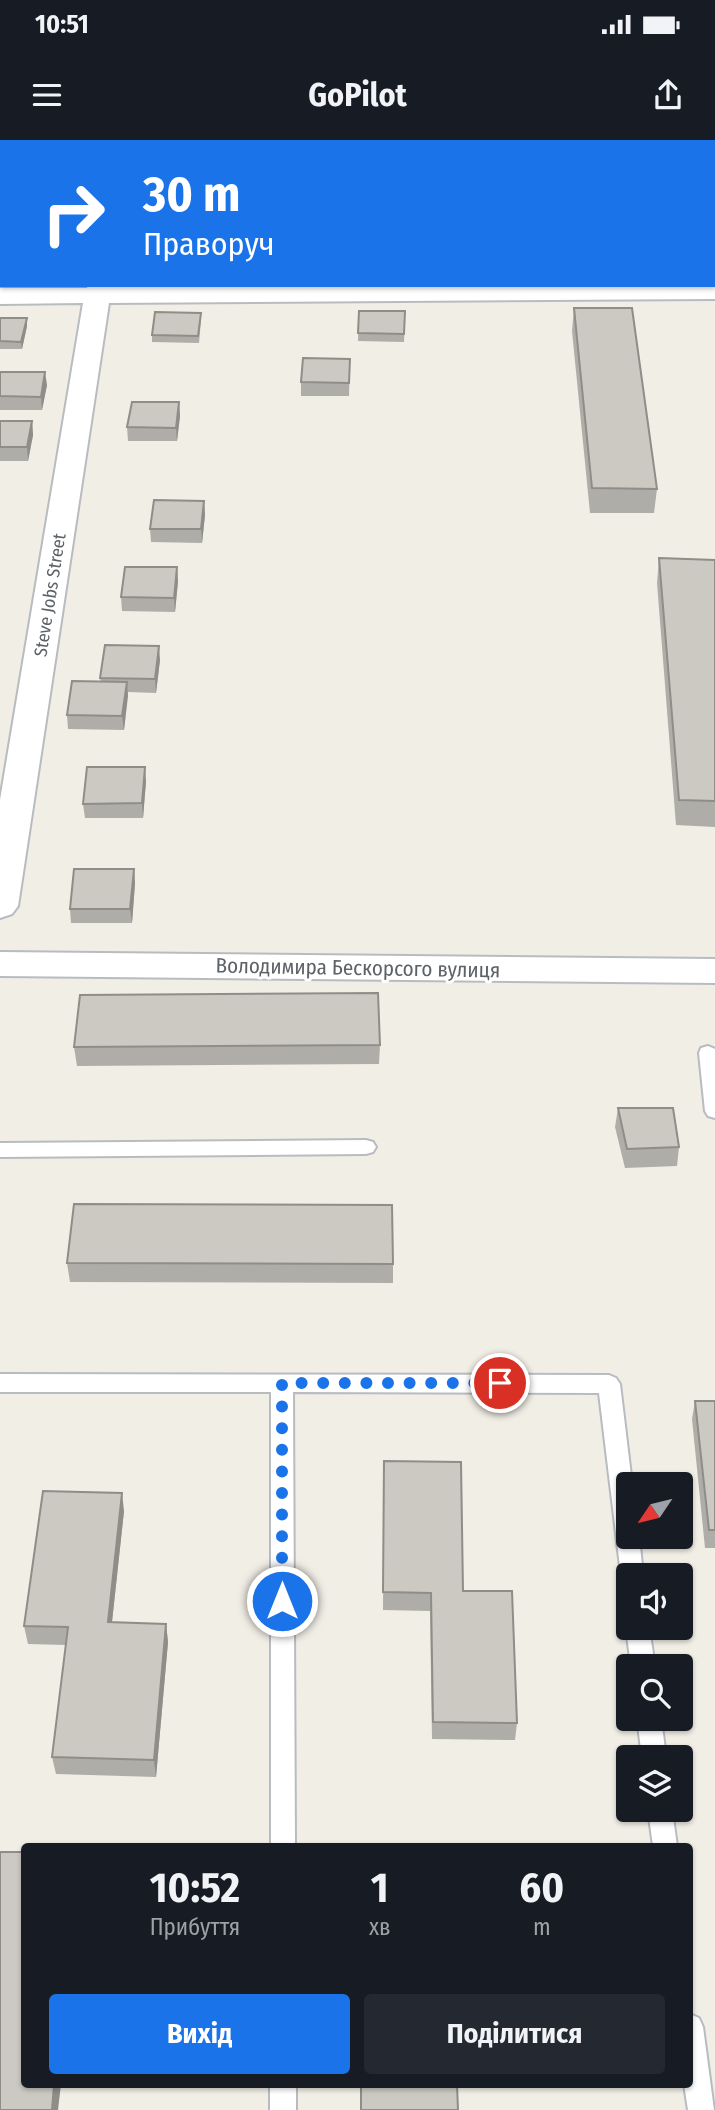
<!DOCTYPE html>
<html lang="uk">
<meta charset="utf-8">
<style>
:root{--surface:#171b24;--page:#242831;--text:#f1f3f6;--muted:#9ea1a6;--accent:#1a73e8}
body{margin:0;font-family:"Fira Sans Condensed",sans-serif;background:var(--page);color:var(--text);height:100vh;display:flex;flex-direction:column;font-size:26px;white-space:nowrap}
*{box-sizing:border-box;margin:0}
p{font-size:23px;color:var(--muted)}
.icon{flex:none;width:38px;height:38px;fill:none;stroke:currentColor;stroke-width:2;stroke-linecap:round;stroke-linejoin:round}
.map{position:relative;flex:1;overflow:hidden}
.sheet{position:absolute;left:21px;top:1703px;width:672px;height:245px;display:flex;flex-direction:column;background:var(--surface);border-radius:7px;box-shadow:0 2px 5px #0004}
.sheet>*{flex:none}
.guide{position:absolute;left:0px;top:0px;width:716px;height:147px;box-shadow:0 2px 5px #0004;background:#1a73e8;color:#fff;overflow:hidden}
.needle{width:46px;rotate:235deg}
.controls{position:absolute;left:616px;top:1332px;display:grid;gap:14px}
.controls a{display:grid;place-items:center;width:77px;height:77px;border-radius:7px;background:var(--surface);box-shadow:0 2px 5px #0004;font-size:35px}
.pin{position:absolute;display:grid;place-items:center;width:60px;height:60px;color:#fff;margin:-30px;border:4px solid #fff;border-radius:50%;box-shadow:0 2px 7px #0007}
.me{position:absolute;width:77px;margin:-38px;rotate:0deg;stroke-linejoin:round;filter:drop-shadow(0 0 5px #0008)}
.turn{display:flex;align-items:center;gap:24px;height:147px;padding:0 28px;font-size:32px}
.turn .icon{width:91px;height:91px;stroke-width:2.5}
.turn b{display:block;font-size:49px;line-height:60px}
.eta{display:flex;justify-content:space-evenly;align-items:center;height:119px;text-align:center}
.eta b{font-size:42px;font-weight:700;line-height:49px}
.button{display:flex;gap:14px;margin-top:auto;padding:14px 28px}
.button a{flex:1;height:80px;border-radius:7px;background:var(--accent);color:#fff;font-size:28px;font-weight:700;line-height:80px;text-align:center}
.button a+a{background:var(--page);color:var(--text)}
.status{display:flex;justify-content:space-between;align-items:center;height:49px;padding:0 35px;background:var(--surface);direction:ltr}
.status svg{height:19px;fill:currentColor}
header{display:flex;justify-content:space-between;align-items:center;height:91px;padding:0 28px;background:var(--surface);font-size:32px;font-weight:700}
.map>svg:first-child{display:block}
</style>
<div class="status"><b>10:51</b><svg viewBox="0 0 49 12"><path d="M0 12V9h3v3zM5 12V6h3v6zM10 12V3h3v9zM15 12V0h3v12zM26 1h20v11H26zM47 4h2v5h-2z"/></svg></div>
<header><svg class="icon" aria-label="menu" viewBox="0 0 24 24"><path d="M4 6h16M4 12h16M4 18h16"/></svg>GoPilot<svg class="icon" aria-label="share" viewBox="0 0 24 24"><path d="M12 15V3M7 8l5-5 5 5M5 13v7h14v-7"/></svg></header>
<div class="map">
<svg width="715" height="1970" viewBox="0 0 715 1970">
<rect width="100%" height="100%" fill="#f1eee6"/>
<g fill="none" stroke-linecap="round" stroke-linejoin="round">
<g stroke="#b8bcc0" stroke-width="4">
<g id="lane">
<path d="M708,906L715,909V978L708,976L705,971L699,913L701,908Z"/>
<path d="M366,1000L373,1002L376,1007L373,1012L366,1014L0,1017V1003Z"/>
<path d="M0,1234L609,1235L616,1238L620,1244L632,1344H628V1396H639L643,1435H628V1443L624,1442L621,1435L599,1253L293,1252L295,1706H271V1252H0Z"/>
<path d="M628,1484V1488H649L655,1526H631L626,1488Z"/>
<path d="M637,1578H661L666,1617H642Z"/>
<path d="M648,1670H672L677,1706H653Z"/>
<path d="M690,1874L699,1878L703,1887L714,1970H688L684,1944H690Z"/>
<rect x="270" y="1944" width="26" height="26"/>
</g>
</g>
<g stroke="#b8bcc0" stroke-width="4">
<g id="street">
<rect x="141" y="0" width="24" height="2"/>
<path d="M715,143V159L109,163L18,766L12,774L0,778V660L83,163L0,164V148H87L88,145H114L113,147Z"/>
<path d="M0,812L715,819V843L0,836Z"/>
</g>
</g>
<use href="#lane" fill="#fff" fill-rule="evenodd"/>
<use href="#street" fill="#fff" fill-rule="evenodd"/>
</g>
<g fill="#afada8">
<path d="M589,0H715V41H714V2H588Z"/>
<path d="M574,168L657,349L654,373H590L572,191Z"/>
<path d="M359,171H405L404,202L358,201Z"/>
<path d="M0,178L27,186L22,209H0Z"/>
<path d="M201,180L199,203L152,202V195Z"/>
<path d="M350,219L349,256H301V242Z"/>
<path d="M0,232L47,245L42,270H0Z"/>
<path d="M179,262L180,276L177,301H128L127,287Z"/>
<path d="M0,281H32L33,295L28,321H0Z"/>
<path d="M204,361L205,375L202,403L151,402L150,389Z"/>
<path d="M659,418L715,420V687L676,685L657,443Z"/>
<path d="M177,427L178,441L175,472L122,471L121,457Z"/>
<path d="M160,520L156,553L128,552L124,590L68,589L67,575L101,542L100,538Z"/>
<path d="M146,641L143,678H85L83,664Z"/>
<path d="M134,729L135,743L132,783H71L70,769Z"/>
<path d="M380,905L379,924L77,926L74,907Z"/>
<path d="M618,968L679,1007L677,1026L625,1028L615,987Z"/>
<path d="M67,1123L393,1124V1143L70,1142Z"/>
<path d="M695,1261H715V1408H705L692,1279Z"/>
<path d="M384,1321L463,1451L517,1583L515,1600L432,1599L430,1471L383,1470Z"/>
<path d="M124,1371L112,1482L166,1484L168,1502L156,1637L56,1634L52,1617L66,1505L28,1504L24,1486Z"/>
</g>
<g fill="#8f8d88">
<path d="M27,178V186L22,209L21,202Z"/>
<path d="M45,232L47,245L42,270L41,257Z"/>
<path d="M179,262L180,276L177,301L176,288Z"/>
<path d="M32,281L33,295L28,321L27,307Z"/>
<path d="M204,361L205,375L202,403L201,389Z"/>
<path d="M177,427L178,441L175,472L174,458Z"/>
<path d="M159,506L160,520L156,553L155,539Z"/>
<path d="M127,542L128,556L124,590L122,576Z"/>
<path d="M145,627L146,641L143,678L142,663Z"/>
<path d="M134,729L135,743L132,783L130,769Z"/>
<path d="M122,1353L124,1371L110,1500L108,1482Z"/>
<path d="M166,1484L168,1502L156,1637L154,1620Z"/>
<path d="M54,1944H61L58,1970H52Z"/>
</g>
<g fill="#ccc9c3" stroke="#8f8d88" stroke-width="2">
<path d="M72,0H113L112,2H71Z"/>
<path d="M191,0H232L231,2H190Z"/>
<path d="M414,0H470L471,2H415Z"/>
<path d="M672,0H715V23H714V2H672Z"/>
<path d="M574,168H632L657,349L592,348Z"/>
<path d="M359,171H405L404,194L358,193Z"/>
<path d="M155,172L201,173L198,196L152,195Z"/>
<path d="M0,178H27L21,202L0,201Z"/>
<path d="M303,218L350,219L349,243L301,242Z"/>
<path d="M0,232H45L41,257L0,256Z"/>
<path d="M132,262H179L176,288L127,287Z"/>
<path d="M0,281H32L27,307H0Z"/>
<path d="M154,360L204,361L201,389H150Z"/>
<path d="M659,418L715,420V661L679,660Z"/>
<path d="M125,427H177L174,458L121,457Z"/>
<path d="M105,505L159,506L155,539L100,538Z"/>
<path d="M72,541L127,542L122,576L67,575Z"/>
<path d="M87,627H145L142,663L83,664Z"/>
<path d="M74,729H134L130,769H70Z"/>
<path d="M378,853L380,905L74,907L80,855Z"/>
<path d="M618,968H673L679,1007L627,1009Z"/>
<path d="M74,1064L392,1065L393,1124L67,1123Z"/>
<path d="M695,1261H715V1390H709Z"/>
<path d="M384,1321L461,1322L463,1451H512L517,1583L433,1582L431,1453L383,1452Z"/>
<path d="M43,1351L122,1353L108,1482L166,1484L154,1620L52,1617L68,1487L24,1486Z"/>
<path d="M0,1712H24V1944H54L52,1970H0Z"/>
<path d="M361,1944H457L458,1970H361Z"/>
</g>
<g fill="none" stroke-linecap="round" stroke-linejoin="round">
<path stroke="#1a73e8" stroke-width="12" stroke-dasharray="0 21.6" d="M282,1461V1243H500"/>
</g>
<g text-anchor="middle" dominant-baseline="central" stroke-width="6" stroke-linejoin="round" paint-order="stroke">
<g font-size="18" fill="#5d6267" stroke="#fff">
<text transform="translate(50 455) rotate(-81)">Steve Jobs Street</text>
</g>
<g font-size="21" fill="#5d6267" stroke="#fff">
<text transform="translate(358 828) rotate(1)">Володимира Бескорсого вулиця</text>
</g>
</g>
</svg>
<div class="controls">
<a><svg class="needle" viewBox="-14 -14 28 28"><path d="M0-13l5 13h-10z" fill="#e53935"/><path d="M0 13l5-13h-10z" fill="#9ea1a6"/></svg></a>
<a><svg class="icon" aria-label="sound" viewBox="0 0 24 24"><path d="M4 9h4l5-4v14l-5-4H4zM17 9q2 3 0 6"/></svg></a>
<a><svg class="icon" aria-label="search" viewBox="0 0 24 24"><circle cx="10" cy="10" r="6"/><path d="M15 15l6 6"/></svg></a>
<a><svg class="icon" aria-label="layers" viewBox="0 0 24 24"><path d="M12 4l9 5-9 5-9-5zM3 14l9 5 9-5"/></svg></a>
</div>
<div class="pin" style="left:500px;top:1243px;background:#d93025"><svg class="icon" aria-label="arrive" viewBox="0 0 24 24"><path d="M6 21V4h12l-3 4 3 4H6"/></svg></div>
<svg class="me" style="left:282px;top:1461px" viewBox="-20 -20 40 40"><circle r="17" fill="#1a73e8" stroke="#fff" stroke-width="3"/><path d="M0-11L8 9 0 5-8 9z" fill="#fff"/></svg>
<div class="guide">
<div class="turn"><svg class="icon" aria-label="right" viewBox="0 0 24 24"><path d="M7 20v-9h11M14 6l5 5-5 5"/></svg><div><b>30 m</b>Праворуч</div></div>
</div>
<section class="sheet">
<div class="eta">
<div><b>10:52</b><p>Прибуття</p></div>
<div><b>1</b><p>хв</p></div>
<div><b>60</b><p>m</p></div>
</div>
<div class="button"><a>Вихід</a><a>Поділитися</a></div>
</section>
</div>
